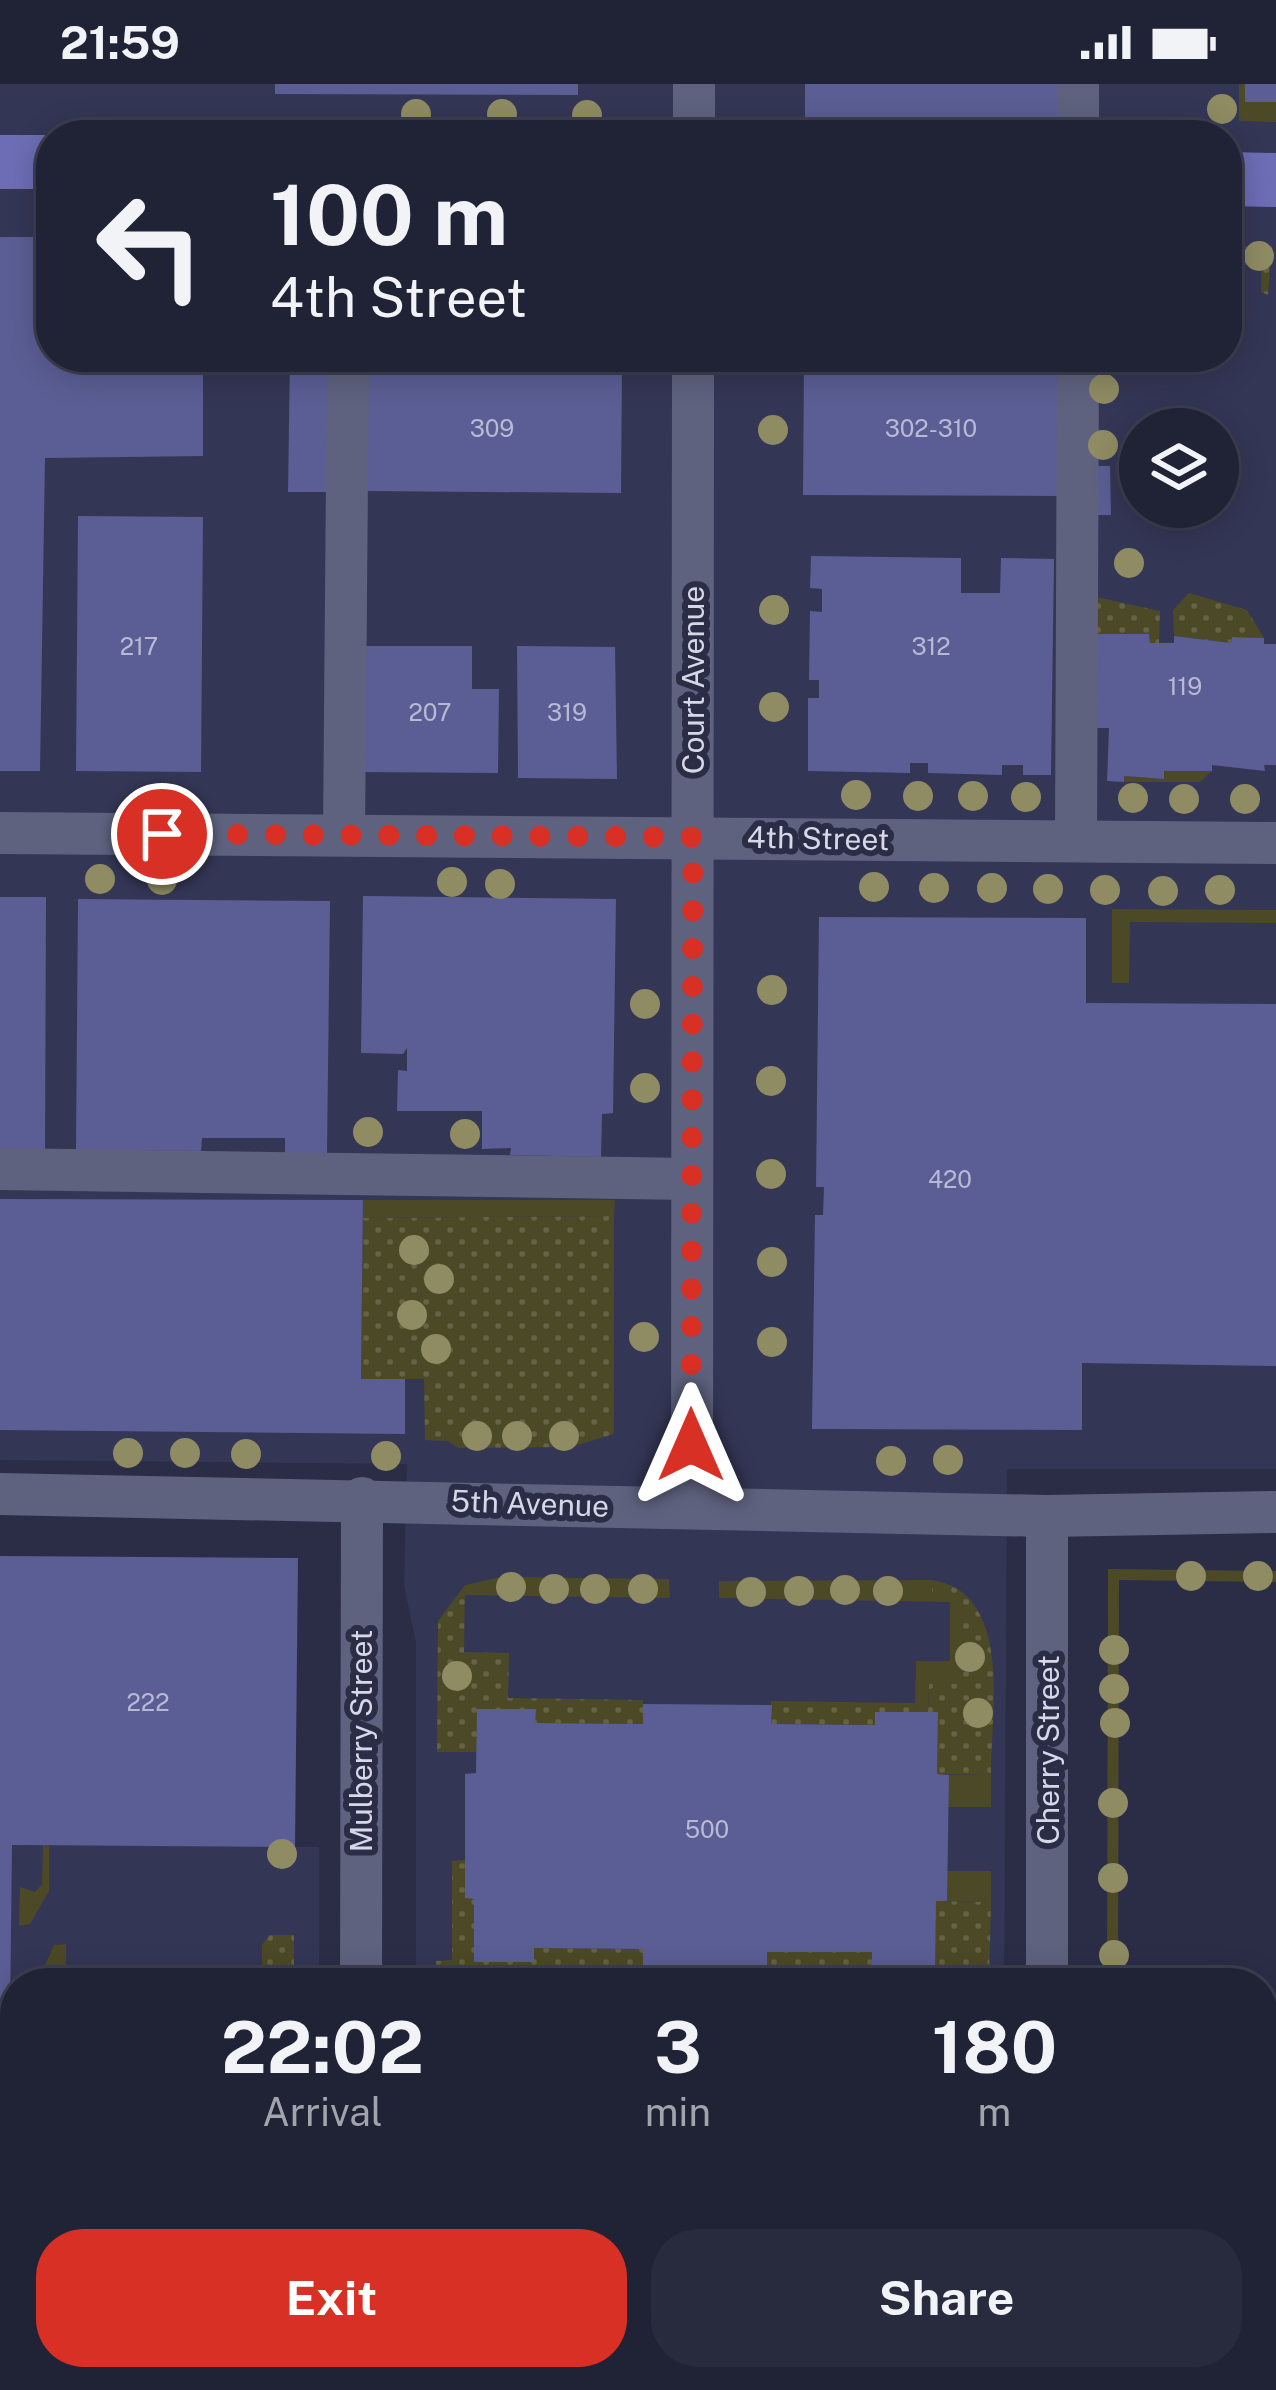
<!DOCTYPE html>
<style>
:root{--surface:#202235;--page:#282a3d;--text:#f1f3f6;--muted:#a2a4ad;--line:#3d3f50;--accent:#d93025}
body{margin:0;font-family:"Public Sans",sans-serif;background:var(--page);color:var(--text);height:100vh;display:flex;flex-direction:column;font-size:45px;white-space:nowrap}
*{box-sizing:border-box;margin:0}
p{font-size:39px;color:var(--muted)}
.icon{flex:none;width:66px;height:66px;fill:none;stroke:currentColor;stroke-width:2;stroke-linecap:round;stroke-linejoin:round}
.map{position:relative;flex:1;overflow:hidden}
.drawer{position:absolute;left:0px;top:1884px;width:1278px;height:423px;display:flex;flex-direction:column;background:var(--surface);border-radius:48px 48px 0 0;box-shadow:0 6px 30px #0003,0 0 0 3px var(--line)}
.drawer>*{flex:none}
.banner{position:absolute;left:36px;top:36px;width:1206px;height:252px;border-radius:48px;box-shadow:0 6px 30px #0003,0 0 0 3px var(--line);background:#202235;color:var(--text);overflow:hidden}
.controls{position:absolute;left:1119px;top:324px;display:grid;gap:24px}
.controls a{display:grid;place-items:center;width:120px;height:120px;border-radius:50%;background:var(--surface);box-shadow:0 6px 30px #0003,0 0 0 3px var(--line);font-size:60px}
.pin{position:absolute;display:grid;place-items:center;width:102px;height:102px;color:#fff;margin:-51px;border:6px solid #fff;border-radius:50%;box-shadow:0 3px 12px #0007}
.me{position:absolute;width:132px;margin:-66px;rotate:0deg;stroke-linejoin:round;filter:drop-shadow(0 0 9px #0008)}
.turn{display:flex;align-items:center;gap:42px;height:252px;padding:0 36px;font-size:54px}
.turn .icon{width:156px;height:156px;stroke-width:2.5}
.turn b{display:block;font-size:84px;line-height:102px}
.eta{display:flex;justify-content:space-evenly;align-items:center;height:204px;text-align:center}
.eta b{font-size:72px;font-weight:700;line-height:84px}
.primary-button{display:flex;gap:24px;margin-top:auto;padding:24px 36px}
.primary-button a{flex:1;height:138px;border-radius:48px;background:var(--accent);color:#fff;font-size:48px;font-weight:700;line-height:138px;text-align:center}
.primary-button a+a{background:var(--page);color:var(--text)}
.status{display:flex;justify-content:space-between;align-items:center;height:84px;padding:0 60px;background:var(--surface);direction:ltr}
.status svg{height:33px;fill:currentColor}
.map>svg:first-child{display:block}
</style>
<div class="status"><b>21:59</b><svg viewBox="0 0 49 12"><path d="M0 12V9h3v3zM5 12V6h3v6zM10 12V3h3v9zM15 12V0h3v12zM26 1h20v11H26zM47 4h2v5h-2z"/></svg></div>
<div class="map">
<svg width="1276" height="2306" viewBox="0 0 1276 2306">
<defs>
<pattern id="grass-dots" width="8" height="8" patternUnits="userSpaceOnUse" patternTransform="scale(3)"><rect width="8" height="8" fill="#4c4927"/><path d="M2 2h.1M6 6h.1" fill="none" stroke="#656246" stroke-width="1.8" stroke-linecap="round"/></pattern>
</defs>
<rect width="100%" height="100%" fill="#2b2d47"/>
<g fill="#343656" fill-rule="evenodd">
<path d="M0,0H1276V1385H1007L1004,1899H416V1559L404,1501L407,1380L0,1376ZM51,51H1227V273H51ZM1140,345H1218V423H1140Z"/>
<path d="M0,1761L319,1763V1899H15V2039H0Z"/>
</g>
<g fill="url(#grass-dots)">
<path d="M1227,162H1272L1268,211L1261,208V181H1227Z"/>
<path d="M1189,509L1247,526L1264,554L1232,553L1231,559L1174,552L1173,526Z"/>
<path d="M1096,513L1160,527L1159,559H1150L1149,550H1095Z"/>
<path d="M614,1132V1350L571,1363L458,1364L448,1357L425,1356L424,1295H361L363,1134Z"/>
<path d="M932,1496C1014,1509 991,1630 991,1691L937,1690L938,1629L928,1628L929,1600L958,1599V1511H932Z"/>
<path d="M465,1501L464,1568L509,1569L508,1614L643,1616V1640L535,1639V1625H478L477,1668H437L438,1537Z"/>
<path d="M771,1617L915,1619V1628H876L875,1641L771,1640Z"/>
<path d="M465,1776V1813L474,1815L475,1878H533L534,1864L643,1865V1899H437L436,1877L452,1876V1777Z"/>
<path d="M936,1817L991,1818L989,1899H766L767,1868H872V1882Z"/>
<path d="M270,1851H294V1899H262V1861Z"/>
</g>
<g fill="#4c4927">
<path d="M1239,0H1245V18H1276V38L1239,37Z"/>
<path d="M1164,687H1212L1200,698H1124V692L1164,695Z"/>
<path d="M1112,825L1276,826V839L1130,838L1129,899H1112Z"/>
<path d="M363,1116H615L614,1132L363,1134Z"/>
<path d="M1108,1485L1276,1487V1498L1119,1496L1118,1899H1107Z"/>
<path d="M501,1493L669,1495L670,1514L465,1511V1501Z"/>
<path d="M932,1496V1510H958V1600H929L928,1628H915L916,1577H950V1518L719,1514V1497Z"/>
<path d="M949,1691H991V1723H948Z"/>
<path d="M43,1761L49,1762V1807L30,1840L19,1842L20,1803L35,1808L42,1800Z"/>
<path d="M947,1787H991V1818L947,1817Z"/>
<path d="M66,1860V1893L262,1894L261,1899H64L48,1891L45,1881L54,1861Z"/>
</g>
<g fill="#5b5e94">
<path d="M275,0H578V11L275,10Z"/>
<path d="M805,0H1060L1059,34L805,33Z"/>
<rect x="1245" y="0" width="31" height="18"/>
<path d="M0,153H51V273H203V372L45,374L40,687H0Z"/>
<path d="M290,273H330L328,408H288Z"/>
<path d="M364,273L622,281L621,409L363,407Z"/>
<path d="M804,273H1059L1058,412L803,411Z"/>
<path d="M1089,382H1110L1111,431H1089Z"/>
<path d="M78,432L203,433L201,688L76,687Z"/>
<path d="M811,472L961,474V509H1000L1001,474L1054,475L1051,691H1023V681H1002V691L928,689V679H910V689L808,687V614H819V596H809L810,527L822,528V505L810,504Z"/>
<path d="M1095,550H1149L1150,559H1174V552L1231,559L1232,553L1264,554V560H1276V681H1264L1265,687L1212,681V687H1164V695L1124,692V698L1107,697L1109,644H1094Z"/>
<path d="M362,562H472V605H499L498,689L361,688Z"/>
<path d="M517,562L615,563L617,695L518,694Z"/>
<path d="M363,812L616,815L613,1029L602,1030L601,1073L510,1071L511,1064L482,1065V1027H397L398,986L407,987V964L403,970L361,969Z"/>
<path d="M0,813H46L45,1067H0Z"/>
<path d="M78,815L330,817L327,1069H285V1054H202L201,1067L76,1066Z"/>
<path d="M819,833L1086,834V919L1276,920V1282L1082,1279V1346L812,1345L815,1131H823L824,1103H816Z"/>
<path d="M0,1115L363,1116L361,1295H405V1350L0,1346Z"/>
<path d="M0,1472L298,1474L295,1763L12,1761L9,2016H0Z"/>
<path d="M643,1620L772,1621L771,1640L875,1641V1628H938L937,1690L949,1691L947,1817H936L935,1883L872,1882V1868H767V1888L643,1887V1865L534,1864V1878H474V1815L465,1814V1690L476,1689L477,1625H536L535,1639L643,1640Z"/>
<path d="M0,2137H15V2152H10L9,2269H15V2292H157V2306H0Z"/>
<path d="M1263,2218H1276V2306H1135V2292H1263Z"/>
<path d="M736,2292H991L990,2306H736Z"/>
</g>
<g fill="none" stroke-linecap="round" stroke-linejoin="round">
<g stroke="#5f627f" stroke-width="42">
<path d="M1078,0V51"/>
<path d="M694,51V0"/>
<path d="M0,749L1276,759"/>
<path d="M344,751L348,273"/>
<path d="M1076,757L1078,273"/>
<path d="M0,1085L692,1095"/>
<path d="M0,1410L1047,1432L1276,1428"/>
<path d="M692,1423L693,273"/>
<path d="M361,1899L362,1414"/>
<path d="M1047,1899V1432"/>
<path d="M1049,2292V2306"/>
<path d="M360,2306V2292"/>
</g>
<g stroke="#6c6db4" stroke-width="54">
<path d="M0,78H51"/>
<path d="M1227,95L1276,96"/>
<path d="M0,2071H15"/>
<path d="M1263,2092L1276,2095"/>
</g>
</g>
<g fill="#8f8c64">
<circle cx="1222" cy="25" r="15"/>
<circle cx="416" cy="30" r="15"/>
<circle cx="502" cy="30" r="15"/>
<circle cx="587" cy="31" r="15"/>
<circle cx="1259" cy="172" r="15"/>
<circle cx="1104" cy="305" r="15"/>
<circle cx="773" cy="346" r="15"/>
<circle cx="1103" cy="361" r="15"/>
<circle cx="1129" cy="479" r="15"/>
<circle cx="774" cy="526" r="15"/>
<circle cx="774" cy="623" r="15"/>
<circle cx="856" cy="711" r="15"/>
<circle cx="918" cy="712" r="15"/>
<circle cx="973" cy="712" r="15"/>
<circle cx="1026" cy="713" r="15"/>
<circle cx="1133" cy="714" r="15"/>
<circle cx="1184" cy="715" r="15"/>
<circle cx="1245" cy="715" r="15"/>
<circle cx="100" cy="795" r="15"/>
<circle cx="162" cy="796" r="15"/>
<circle cx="452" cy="798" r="15"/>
<circle cx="500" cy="800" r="15"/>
<circle cx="874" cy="803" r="15"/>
<circle cx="934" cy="804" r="15"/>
<circle cx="992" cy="804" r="15"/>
<circle cx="1048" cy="805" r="15"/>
<circle cx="1105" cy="806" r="15"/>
<circle cx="1220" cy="806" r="15"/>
<circle cx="1163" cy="807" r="15"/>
<circle cx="772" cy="906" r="15"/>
<circle cx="645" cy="920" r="15"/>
<circle cx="771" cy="997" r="15"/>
<circle cx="645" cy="1004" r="15"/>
<circle cx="368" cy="1048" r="15"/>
<circle cx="465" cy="1050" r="15"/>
<circle cx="771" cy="1090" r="15"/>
<circle cx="414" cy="1166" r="15"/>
<circle cx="772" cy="1178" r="15"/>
<circle cx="439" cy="1195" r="15"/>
<circle cx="412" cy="1231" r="15"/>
<circle cx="644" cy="1253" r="15"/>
<circle cx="772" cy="1258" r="15"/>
<circle cx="436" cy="1265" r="15"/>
<circle cx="477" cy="1352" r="15"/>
<circle cx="517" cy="1352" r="15"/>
<circle cx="564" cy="1352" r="15"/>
<circle cx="128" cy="1369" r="15"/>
<circle cx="185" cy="1369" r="15"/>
<circle cx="246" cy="1370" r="15"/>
<circle cx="386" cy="1372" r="15"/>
<circle cx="948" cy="1376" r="15"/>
<circle cx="891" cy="1377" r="15"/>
<circle cx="1191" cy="1492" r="15"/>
<circle cx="1258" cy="1492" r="15"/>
<circle cx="511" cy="1503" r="15"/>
<circle cx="554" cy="1505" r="15"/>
<circle cx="595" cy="1505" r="15"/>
<circle cx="643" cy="1505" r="15"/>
<circle cx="845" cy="1506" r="15"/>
<circle cx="799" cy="1507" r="15"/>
<circle cx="888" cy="1507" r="15"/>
<circle cx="751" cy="1508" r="15"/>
<circle cx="1114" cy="1566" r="15"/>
<circle cx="970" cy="1573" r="15"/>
<circle cx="457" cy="1592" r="15"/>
<circle cx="1114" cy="1605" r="15"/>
<circle cx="978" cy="1629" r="15"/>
<circle cx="1115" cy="1639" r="15"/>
<circle cx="1113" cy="1719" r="15"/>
<circle cx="282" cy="1770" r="15"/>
<circle cx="1113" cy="1794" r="15"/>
<circle cx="1114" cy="1871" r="15"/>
</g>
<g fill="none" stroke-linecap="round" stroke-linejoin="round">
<path stroke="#d93025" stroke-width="21" stroke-dasharray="0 37.8" d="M162,750L693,753L691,1361"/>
</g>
<g text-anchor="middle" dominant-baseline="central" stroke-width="12" stroke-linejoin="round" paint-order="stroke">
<g font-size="24" fill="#b7bad4">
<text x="492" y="344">309</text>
<text x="931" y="344">302-310</text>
<text x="139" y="562">217</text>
<text x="931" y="562">312</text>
<text x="1185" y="602">119</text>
<text x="430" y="628">207</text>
<text x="567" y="628">319</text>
<text x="950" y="1095">420</text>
<text x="148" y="1618">222</text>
<text x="707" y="1745">500</text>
</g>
<g font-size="30" fill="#d6d8e9" stroke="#2b2d47">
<text transform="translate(693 596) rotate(-90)">Court Avenue</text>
<text transform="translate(818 754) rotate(1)">4th Street</text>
<text transform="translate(530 1419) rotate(2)">5th Avenue</text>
<text transform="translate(361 1657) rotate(-90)">Mulberry Street</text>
<text transform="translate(1048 1666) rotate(-90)">Cherry Street</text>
</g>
</g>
</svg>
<div class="controls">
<a><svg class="icon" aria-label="layers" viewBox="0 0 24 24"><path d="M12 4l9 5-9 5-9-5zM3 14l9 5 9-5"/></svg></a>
</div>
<div class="pin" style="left:162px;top:750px;background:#d93025"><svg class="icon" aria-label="arrive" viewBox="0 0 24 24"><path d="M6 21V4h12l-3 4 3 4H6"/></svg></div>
<svg class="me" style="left:691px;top:1361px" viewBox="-20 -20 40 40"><path d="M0-17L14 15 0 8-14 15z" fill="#d93025" stroke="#fff" stroke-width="4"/></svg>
<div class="banner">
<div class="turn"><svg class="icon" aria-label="left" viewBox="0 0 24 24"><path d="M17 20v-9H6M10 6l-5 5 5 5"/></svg><div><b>100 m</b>4th Street</div></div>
</div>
<section class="drawer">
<div class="eta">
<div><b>22:02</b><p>Arrival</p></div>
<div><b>3</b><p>min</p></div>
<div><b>180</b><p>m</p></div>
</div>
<div class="primary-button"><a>Exit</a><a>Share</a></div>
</section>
</div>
